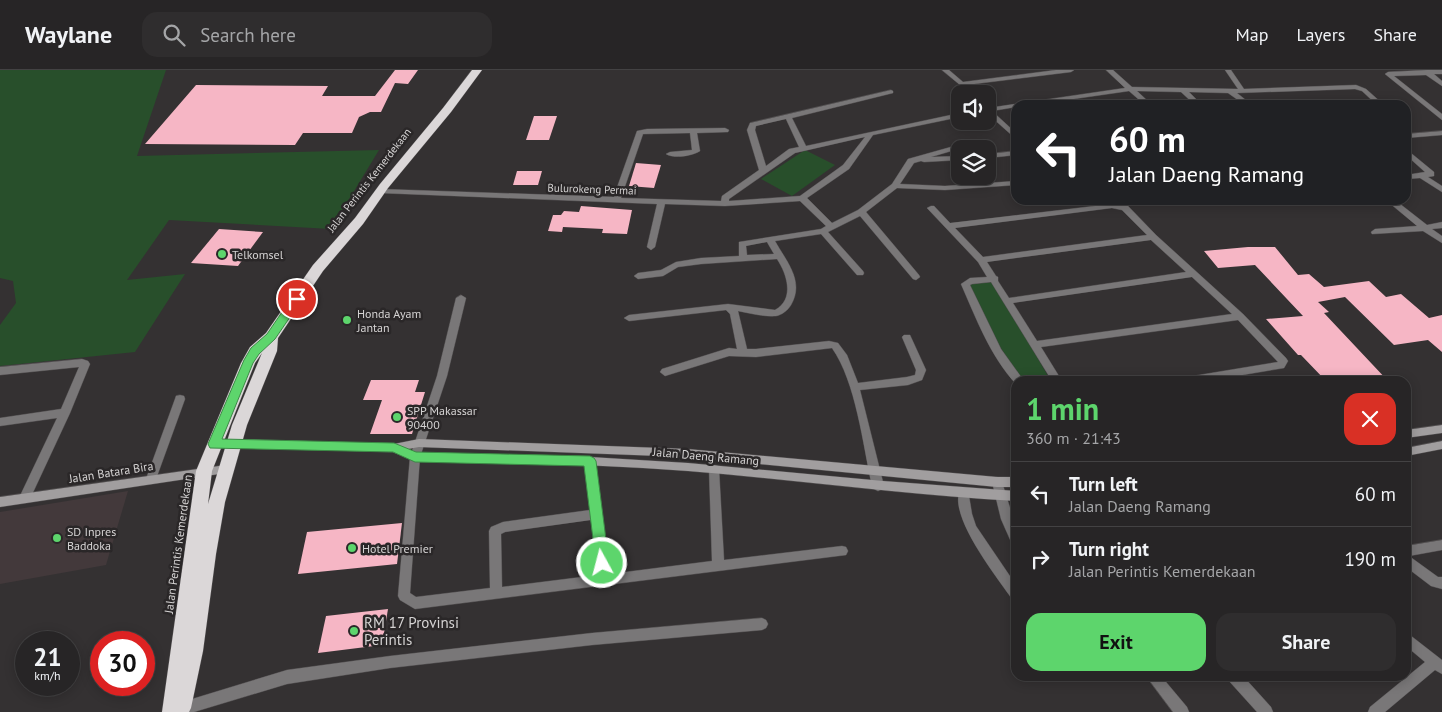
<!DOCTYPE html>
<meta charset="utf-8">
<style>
:root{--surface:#272526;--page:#2f2d2e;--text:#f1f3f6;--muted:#a4a5a7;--line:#434243;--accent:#5dd56c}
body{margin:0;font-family:"PT Sans",sans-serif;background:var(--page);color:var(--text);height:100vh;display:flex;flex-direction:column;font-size:19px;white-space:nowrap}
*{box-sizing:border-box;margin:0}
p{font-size:16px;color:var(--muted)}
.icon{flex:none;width:28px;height:28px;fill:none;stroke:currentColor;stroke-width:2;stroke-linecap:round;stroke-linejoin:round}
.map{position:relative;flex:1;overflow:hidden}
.sheet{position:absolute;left:1011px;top:306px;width:400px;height:305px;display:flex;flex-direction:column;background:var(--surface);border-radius:15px;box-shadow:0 2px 12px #0003,0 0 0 1px var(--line)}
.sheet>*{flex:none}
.guide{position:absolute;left:1011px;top:30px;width:400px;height:105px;border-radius:15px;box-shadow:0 2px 12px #0003,0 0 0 1px var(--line);background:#202124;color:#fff;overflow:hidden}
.controls{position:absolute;left:951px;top:15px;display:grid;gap:10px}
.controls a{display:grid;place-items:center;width:45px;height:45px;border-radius:10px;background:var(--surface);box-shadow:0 2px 12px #0003,0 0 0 1px var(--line);font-size:25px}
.speed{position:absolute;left:15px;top:561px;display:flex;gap:10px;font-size:25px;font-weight:700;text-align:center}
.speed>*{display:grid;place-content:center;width:65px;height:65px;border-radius:50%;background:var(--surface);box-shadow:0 2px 12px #0003,0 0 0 1px var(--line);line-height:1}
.speed small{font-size:12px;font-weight:400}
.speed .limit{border:8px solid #d22;background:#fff;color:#111}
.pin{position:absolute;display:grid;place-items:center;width:42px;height:42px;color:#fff;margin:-21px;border:2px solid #fff;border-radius:50%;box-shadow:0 1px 5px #0007}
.me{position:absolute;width:55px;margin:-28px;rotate:353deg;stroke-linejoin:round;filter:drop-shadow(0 0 4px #0008)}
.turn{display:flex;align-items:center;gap:18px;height:105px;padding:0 15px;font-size:22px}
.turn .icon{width:65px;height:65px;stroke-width:2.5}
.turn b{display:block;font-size:35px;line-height:42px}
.round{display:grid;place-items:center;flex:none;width:52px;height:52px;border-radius:15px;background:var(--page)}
.summary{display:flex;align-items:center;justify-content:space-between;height:85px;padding:0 15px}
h1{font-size:30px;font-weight:600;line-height:38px;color:var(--accent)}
.button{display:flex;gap:10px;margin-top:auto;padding:10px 15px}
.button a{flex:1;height:58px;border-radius:15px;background:var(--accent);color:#111;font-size:20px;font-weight:600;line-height:58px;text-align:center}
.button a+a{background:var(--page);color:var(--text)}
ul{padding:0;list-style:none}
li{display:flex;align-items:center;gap:15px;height:65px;padding:0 15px;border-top:1px solid var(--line)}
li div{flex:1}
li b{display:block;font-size:19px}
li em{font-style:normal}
header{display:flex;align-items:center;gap:30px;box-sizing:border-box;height:70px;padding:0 25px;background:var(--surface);border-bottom:1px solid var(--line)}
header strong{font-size:24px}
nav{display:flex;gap:28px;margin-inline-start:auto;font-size:18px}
.search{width:350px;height:45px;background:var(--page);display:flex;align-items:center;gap:12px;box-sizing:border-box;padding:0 18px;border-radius:15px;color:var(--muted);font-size:19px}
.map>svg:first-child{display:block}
</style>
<header>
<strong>Waylane</strong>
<div class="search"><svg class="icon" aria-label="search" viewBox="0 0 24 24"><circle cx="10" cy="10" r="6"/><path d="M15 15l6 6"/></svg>Search here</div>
<nav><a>Map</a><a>Layers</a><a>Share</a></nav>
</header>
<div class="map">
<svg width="1442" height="642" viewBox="0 0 1442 642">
<rect width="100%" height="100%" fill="#343132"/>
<path fill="#43393b" d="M128,421L106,495L0,514V442Z"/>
<g fill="#284f2b">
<path d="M0,0H166L137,86L379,80L331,159L169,150L127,210L185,204L135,282L0,296V255L16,233L13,211L0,208Z"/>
<path d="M805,80L835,95L792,126L761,109Z"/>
<path d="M994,211L1049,308L1026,311L1019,308L994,267L969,214Z"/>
</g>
<g fill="#f6b6c5">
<path d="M395,0H418L408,14L395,13L381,42H370L359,47L352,63H303L295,75L145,74L196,15L328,16L322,26H375Z"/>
<path d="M534,46H557L549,70H526Z"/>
<path d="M636,93L661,95L654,118L629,116Z"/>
<path d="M517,101H542L538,115H513Z"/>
<path d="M581,136L632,140L627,164L602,163L603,159L563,157L562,162L548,161L553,145H561L564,141L579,142Z"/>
<path d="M219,159L263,162L238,196L191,193Z"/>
<path d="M1248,177H1275L1298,205L1309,204L1324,217L1369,211L1386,227L1401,224L1429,248L1442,245V282L1428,270L1394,275L1345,227L1318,232L1329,242L1324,243L1388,311H1326L1301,285H1298L1266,249L1303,246L1255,195L1218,198L1204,181Z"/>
<path d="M371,310H419L415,322H425L412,364H370L382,330H363Z"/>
<path d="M402,453L397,494L298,504L307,462Z"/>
<path d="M388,539L382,575L318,583L326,546Z"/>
</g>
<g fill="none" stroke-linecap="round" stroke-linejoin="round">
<g stroke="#514e4f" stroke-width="1">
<g id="street">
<path d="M942,0H949L963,12L1056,0H1074L1071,2L966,15L972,24H965L960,15Z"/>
<path d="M1106,0H1113L1132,17L1238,19L1225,0H1231L1244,19L1356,15L1366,19L1384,35H1377L1362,21L1355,19L1237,23L1252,35H1245L1228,23L1189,22L1202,35H1195L1181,22L1137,21L1152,35H1145L1129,21L1032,35H1016V37L992,41L1016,63V69L988,44V38L1125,18Z"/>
<path d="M1427,0H1442V4H1434L1442,11V16L1426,5L1394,6L1442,44V50L1385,4L1388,2Z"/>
<path d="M891,20L893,21V23L792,48L806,76L960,43V47L873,65L849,99L807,128L832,153L858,140L892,114L908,89L965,73L980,79L965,77L931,87L960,86V90L924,92L921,91L914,93L900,114L945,116L1016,111V115L945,120L897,118L866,142L919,205L920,207L916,210L913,209L860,146L828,162L863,201L864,203L863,205H857L821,164L775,171C786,191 805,211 791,235C788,240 782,245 776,246C764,247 749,243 738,241L747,279H756L829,271L838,273L847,285L858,313L907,307L915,305L916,300L902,267L904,265H910L926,300L922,310L908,315L860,320L884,416L882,419L878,421L874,419L872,416C863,375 856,312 832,278L756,287L729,286L665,306L660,302L662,299L729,278L737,279L730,244L726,240L629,251L624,248L629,245L728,234L775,240C795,229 787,204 777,189L701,194L678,197L663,206L638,209L634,206L638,203L661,200L676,192L701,188L739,186V172L821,159L826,156L800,131L725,136L665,134L655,177L651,180L647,177L657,134L380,123L376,121L380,119L615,127L614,126L637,61L647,59L725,58L729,60L728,62L697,63L700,81C692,86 674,89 666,84L670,82L692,80L690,63L643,64L621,128L721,131L722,126L759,100L747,60L750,53ZM786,49L799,77L789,79L766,96L755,60L756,56ZM865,67L843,95L800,126L729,131V129L795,83ZM767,172L774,184L747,185L746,176Z"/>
<path d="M1442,61V65L1406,68V64Z"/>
<path d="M1406,79L1434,102V106L1428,107L1442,116V122L1420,108L1406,109V105L1425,102L1406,85Z"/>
<path d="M1016,81V85L988,88V84Z"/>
<path d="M1386,130H1395L1427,155L1442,152V158L1432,159L1442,166V173L1423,161L1372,164L1371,162L1375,159L1417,156Z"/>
<path d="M1112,134H1120L1128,136L1156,165L1243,244L1286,288L1288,291L1284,298L1207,311H1182L1184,308L1187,307L1278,292L1238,250L1041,277L1062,311H1052L991,212L972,214L970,215L1001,279L1024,311H1016V314C990,286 976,248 961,214L970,208L987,207L978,192L927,138L931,136H934L950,153ZM1112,138L1122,140L1147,165L983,187L955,158ZM1151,170L1186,202L1009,228L998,211V207L996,206L987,192ZM1192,207L1232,244L1037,271L1013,233Z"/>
<path d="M461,225L466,228L447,306L420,387L410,523L416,527L490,518L489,461L491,457L503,452L590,440L585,391L586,388L590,387L594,388L595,391L610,504L712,491L709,399L710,396L714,395L718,396L719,399L724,490L842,476L846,477L848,481L846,485L415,539L400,530L398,526L410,387L437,306L456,228ZM591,450L598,505L502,517L501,464L505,462Z"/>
<path d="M82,289L88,291L90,294L70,343L29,431L25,433L21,431L19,428L57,348L0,356V348L61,339L79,297L0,305V297Z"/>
<path d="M180,325L184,326L185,329L156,409L155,412L151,414L147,412L146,409L175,329L176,326Z"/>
<path d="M997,407L1001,409L1002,412L1016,457V475L1012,474L1001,449L992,412L993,409Z"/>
<path d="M964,418L968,420L972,444L976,456L1016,515V531L1012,529C997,507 948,446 960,420Z"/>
<path d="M1442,470V480L1409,486L1438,507H1442V519L1431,516L1406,497V476Z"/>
<path d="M762,548L766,550L768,554L766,558L762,560L592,575L390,598L287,614L194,642H173L172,640L174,635L179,633L287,600L390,586L592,563Z"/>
<path d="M1406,562L1442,590V604L1435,600L1385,642H1368L1370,637L1425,592L1406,576Z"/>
<path d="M1146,606H1161L1187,637L1189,642H1173Z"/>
<path d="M1228,606H1243L1271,637L1273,642H1257L1229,611Z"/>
</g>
</g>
<g stroke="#514e4f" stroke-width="1">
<g id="secondary">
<path d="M1442,355V363L1406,368V360Z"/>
<path d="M233,369L394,374L419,369L687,379L997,407H1016V417H997L687,387L419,377L408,379L416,383L590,387L688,393L883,411L1016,421V431C906,425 797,410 688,401C597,394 506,393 415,391L393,382L233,377L214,379L210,378L209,375L210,372Z"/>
<path d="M1442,371V379L1406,386V378Z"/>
<path d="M226,395L230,396L231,399L230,402L226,403L0,437V427Z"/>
</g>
</g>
<g stroke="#514e4f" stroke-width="1">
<path id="highway" d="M472,0H482L451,42L388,118L363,154L323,201L278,268L277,281L247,355L225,432L216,484L203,581L191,638L189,642H162L196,401L241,293L250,277L266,263L313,195L355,148L380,114L443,38ZM262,283L232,355L208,434L212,401L255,293Z"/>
</g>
<use href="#street" fill="#797778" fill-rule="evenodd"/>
<use href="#secondary" fill="#a19e9f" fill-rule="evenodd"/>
<use href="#highway" fill="#dbd7d8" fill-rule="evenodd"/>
</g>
<path fill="#5dd56c" stroke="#3c8a46" d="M297,225L302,229L301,231L275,269L259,284L253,293L222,369L394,373L416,382L590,386L594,388L596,391L609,493L607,498L602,499L598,498L596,493L584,396L415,392L393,382L210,378L208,374L244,290L251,278L267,264L293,226Z"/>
<g fill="#5dd56c" stroke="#2a2728" stroke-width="2">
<circle cx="222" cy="184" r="5"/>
<circle cx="347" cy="250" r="5"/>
<circle cx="397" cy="347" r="5"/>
<circle cx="57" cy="468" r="5"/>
<circle cx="352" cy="478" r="5"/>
<circle cx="354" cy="561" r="5"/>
</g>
<g text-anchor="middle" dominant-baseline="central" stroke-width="5" stroke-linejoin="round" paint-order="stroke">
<g font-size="11" fill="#d5d3d3" stroke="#2a2728">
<text transform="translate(369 110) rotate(-52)">Jalan Perintis Kemerdekaan</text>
<text transform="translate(592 119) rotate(2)">Bulurokeng Permai</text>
</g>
<g font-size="12" fill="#d5d3d3" stroke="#2a2728" text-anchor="start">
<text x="232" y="184">Telkomsel</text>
<text x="357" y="243">Honda Ayam<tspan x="357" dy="14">Jantan</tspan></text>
<text x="407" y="340">SPP Makassar<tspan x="407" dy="14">90400</tspan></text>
<text x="67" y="461">SD Inpres<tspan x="67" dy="14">Baddoka</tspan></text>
<text x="362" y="478">Hotel Premier</text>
</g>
<g font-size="12" fill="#d5d3d3" stroke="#2a2728">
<text transform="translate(706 386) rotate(5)">Jalan Daeng Ramang</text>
<text transform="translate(111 402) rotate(-9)">Jalan Batara Bira</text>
<text transform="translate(178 474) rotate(-82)">Jalan Perintis Kemerdekaan</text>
</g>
<g font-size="15" fill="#d5d3d3" stroke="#2a2728" text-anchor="start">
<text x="364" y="552">RM 17 Provinsi<tspan x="364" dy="17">Perintis</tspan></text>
</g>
</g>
</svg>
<div class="controls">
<a><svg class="icon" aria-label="sound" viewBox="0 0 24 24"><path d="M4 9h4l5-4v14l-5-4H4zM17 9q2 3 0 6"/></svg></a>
<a><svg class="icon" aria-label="layers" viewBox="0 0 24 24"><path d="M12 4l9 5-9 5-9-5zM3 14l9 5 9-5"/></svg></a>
</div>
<div class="speed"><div>21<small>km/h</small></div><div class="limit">30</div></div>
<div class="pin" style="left:297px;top:229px;background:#d93025"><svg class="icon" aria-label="arrive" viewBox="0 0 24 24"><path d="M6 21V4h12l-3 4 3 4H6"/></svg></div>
<svg class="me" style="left:602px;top:493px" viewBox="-20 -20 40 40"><circle r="17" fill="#5dd56c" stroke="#fff" stroke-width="3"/><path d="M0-11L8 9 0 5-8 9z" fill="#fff"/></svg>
<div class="guide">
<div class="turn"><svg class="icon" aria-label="left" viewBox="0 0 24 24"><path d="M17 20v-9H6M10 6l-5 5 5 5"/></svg><div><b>60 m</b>Jalan Daeng Ramang</div></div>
</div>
<section class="sheet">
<div class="summary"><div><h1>1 min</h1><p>360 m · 21:43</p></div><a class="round" style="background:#d93025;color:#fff"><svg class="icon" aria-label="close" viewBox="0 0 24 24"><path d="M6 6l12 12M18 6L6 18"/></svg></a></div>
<ul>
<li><svg class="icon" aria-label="left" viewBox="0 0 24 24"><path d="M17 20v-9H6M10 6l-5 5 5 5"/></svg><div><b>Turn left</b><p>Jalan Daeng Ramang</p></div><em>60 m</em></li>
<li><svg class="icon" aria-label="right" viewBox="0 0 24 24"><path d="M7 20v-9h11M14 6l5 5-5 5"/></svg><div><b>Turn right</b><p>Jalan Perintis Kemerdekaan</p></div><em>190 m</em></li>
</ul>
<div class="button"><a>Exit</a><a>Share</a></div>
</section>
</div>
